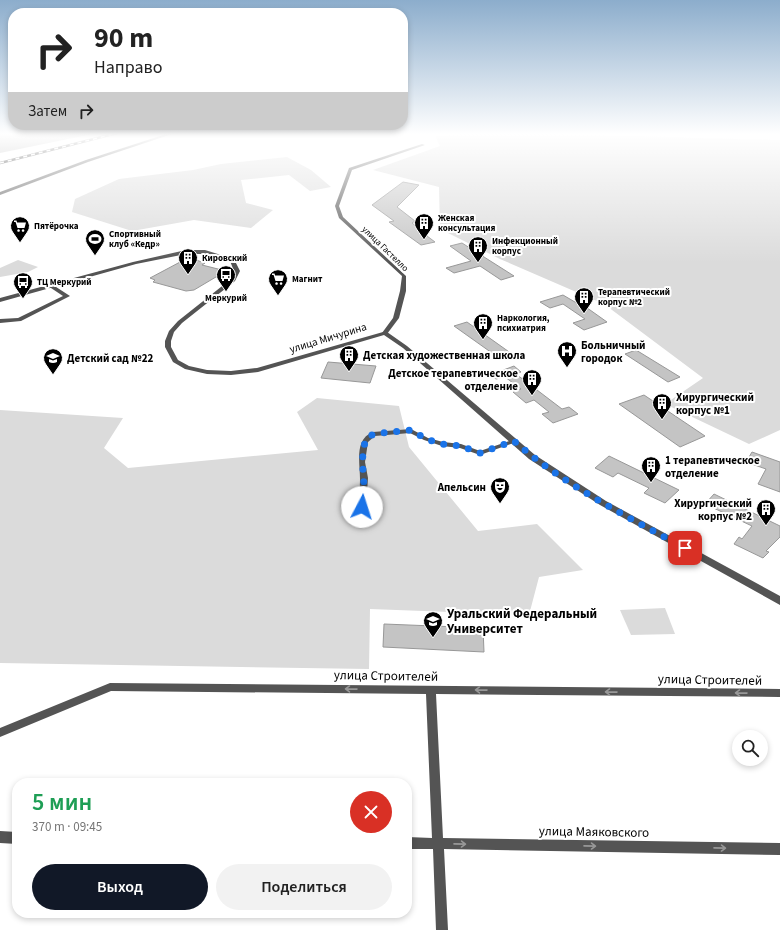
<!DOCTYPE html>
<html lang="ru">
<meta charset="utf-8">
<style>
:root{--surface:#fff;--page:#f2f2f2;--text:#222;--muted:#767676;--accent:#111827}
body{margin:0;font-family:"Source Sans 3",sans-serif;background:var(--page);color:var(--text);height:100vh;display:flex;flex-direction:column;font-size:15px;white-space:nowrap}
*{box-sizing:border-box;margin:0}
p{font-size:13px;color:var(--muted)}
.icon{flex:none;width:22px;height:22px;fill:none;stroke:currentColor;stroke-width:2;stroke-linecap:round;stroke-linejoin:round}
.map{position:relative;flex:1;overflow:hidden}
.drawer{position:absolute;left:12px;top:778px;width:400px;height:140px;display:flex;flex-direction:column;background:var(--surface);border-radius:16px;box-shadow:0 2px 6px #0003}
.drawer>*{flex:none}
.banner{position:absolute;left:8px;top:8px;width:400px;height:122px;border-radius:16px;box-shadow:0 2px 6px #0003;background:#fff;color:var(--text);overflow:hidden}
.tools{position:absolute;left:732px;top:730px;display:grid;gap:8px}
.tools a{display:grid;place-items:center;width:36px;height:36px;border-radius:50%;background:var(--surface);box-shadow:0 2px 6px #0003;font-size:20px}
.pin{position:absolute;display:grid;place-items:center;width:34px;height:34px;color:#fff;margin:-17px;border-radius:8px;box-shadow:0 2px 6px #0006}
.me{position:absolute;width:44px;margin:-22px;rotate:5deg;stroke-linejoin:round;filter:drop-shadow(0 0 3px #0008)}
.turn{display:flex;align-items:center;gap:14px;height:84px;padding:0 20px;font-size:18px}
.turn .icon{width:52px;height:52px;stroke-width:2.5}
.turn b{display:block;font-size:28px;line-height:34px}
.then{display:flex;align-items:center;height:38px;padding:0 20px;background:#0003;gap:8px;font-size:15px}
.round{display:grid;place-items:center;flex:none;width:42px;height:42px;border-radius:21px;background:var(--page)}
.summary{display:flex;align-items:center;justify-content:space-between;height:68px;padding:0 20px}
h1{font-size:24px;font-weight:600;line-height:30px;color:#1e9e55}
.button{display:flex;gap:8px;margin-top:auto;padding:8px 20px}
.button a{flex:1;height:46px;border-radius:24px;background:var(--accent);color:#fff;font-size:16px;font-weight:600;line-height:46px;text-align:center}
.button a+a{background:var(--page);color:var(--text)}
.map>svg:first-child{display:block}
</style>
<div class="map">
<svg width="780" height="930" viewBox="0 0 780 930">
<rect width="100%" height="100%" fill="#fff"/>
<g fill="#dbdbdb">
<path d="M475,133C577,133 678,138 780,140V430L749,444L665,404L703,378L604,304L500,259L440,229L439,187L373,170L440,146L435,136Z"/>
<path d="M287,157L311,170L331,187L310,191L289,175L241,180L246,203L273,210L251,228L194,220L132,231L72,212L75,199L119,179L193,170L221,164Z"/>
<path d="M18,260L38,267L28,272L0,277V268Z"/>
<path d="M317,398L399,406L409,447L478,531L537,524L583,570L539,577L529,615L370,609L369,669L0,663V410L123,418L104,448L128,468L318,450L297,412Z"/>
<path d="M665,608L675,634L631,635L620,610Z"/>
</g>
<path fill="#a2a2a2" d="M0,133H97L0,153Z"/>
<g fill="#c4c4c4" stroke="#989898">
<path d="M403,182L419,185L397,207L415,221L412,223L421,230H419L435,242L421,245L389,222L394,221L372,205Z"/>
<path d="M462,243L514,276L501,280L480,266L454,273L446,268L471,261L450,246Z"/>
<path d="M187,257L205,263L202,265L226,271L194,290L186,291L153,282L155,280L150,278L182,261L180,258Z"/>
<path d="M563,295L580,305H583L607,322L584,330L573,323L585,319L563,304L550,308L540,302Z"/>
<path d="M467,322L512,354L499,358L454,326Z"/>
<path d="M636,350L680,377L668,382L625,354Z"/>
<path d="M328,362L376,366L370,383L321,378Z"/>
<path d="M514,366L521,372L516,374L562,409L569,407L578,414L553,423L542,414L549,412L534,400L526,403L513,392L521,389L505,377L496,379L490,375Z"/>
<path d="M644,395L705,436L680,447L619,404Z"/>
<path d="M752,452L780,462V492L758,484L766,469L746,462Z"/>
<path d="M609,456L679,490L665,503L644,493L649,488L618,473L613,477L595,468Z"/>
<path d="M714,494L780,526V537L766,551L769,552L763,558L734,544L739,537L742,539L752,526L705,504Z"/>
<path d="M384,624L483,628L484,652L383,647Z"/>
</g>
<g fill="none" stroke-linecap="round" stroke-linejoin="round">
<g fill="#545454" fill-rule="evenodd">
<path d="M422,144L425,145L352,170L339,206L343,217L406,276V291L399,318L387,334L385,335L382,333L393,318L400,291L402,276L339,218L335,206L349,168Z"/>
<path d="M53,285L70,296L21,321L0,323V319L18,318L63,296L51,288V286Z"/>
<path d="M411,429L428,438L443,442L461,444L480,451L512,440H516L517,441L516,442L480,455L460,448L442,446L424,440L410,433L375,436L368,442L365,462L368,478L366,507L362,510L359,509L358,507C359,498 360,488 360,479C360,463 354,439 373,432Z"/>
<path d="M110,683L780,689V697L436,694L443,838L780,843V855L444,849L448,930H436L433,849H407V837L432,838L426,694L111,691L0,737V728Z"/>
<path d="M0,831L17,832V844L0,843Z"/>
</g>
<g fill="#545454" fill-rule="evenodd">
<path d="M169,133H175L88,162L0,195V192L86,160Z"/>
<path d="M186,250H205L234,259L240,271L235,281L182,323L174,332L171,341V347L178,360L189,366L207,370L231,371L257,368L383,332H387L407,346L535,455L606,501L780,596V605L600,505L529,459L403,348L384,335L258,372L231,375L207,374L185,369L173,362L165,347V341L169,331L178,321L231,279L234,271L230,261L205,254H186L136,264L0,302V298L133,262Z"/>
</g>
<g stroke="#000" stroke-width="2.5">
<path id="rail" d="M0,163L117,133"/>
</g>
<use href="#rail" stroke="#fff" stroke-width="1.5" stroke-dasharray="4" stroke-linecap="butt"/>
</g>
<defs><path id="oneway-shaft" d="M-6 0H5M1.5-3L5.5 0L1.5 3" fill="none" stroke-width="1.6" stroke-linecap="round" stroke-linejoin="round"/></defs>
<g stroke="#989898">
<use href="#oneway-shaft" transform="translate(351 689) rotate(-179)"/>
<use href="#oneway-shaft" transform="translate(481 690) rotate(-179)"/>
<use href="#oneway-shaft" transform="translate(611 692) rotate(-179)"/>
<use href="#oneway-shaft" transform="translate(741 693) rotate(-179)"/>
<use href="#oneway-shaft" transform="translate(460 844) rotate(1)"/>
<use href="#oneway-shaft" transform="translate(590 846) rotate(1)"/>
<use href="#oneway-shaft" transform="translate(720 848) rotate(1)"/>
</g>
<linearGradient id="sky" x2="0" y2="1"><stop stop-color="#8cadcc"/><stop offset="0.51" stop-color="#fff"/><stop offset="1" stop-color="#fff" stop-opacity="0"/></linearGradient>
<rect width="780" height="263" fill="url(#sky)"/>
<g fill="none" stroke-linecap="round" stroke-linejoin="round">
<path stroke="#1a73e8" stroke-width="7" stroke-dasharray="0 12.6" d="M362,507L364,478L362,462L365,441L373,434L411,430L426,439L442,444L461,446L480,453L514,441C564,485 626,516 685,548"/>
</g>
<defs>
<g id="building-pin" transform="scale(1)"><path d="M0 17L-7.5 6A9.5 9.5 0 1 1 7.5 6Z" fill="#000" stroke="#fff"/><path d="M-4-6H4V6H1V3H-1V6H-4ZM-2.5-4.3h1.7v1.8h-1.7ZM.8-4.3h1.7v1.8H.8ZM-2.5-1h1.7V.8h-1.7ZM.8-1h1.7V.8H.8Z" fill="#fff"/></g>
<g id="supermarket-pin" transform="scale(1)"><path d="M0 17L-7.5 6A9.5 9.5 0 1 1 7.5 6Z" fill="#000" stroke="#fff"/><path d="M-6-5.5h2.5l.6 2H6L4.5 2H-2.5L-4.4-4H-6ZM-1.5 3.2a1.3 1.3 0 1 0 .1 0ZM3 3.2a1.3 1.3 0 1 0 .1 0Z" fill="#fff"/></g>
<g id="stadium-pin" transform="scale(1)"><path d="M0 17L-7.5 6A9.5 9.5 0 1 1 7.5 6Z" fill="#000" stroke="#fff"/><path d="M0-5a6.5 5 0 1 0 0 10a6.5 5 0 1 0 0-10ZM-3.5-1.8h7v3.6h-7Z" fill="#fff"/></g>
<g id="bus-pin" transform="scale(1)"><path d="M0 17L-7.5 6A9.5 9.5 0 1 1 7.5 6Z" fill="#000" stroke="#fff"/><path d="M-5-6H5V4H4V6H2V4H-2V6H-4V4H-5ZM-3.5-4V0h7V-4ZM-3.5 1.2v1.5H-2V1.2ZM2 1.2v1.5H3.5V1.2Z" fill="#fff"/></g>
<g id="hospital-pin" transform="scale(1)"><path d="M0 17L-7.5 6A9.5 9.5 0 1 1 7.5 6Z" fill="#000" stroke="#fff"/><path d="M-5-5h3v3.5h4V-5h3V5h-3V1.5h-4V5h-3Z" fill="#fff"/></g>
<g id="school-pin" transform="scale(1)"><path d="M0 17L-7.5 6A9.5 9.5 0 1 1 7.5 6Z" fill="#000" stroke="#fff"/><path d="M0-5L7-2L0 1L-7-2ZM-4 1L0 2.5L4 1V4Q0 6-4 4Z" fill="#fff"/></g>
<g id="theatre-pin" transform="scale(1)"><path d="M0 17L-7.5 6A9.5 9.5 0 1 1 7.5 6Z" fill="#000" stroke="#fff"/><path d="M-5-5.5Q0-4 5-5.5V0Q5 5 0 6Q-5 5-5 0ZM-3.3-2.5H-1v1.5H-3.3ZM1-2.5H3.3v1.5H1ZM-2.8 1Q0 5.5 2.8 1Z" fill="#fff"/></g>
<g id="university-pin" transform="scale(1)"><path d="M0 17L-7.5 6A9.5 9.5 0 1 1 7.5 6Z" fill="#000" stroke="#fff"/><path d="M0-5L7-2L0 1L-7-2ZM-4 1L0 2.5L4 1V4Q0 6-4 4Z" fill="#fff"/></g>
</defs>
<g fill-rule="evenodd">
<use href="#building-pin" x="424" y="223"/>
<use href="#supermarket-pin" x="20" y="226"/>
<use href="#stadium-pin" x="95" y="239"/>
<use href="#building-pin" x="478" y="246"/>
<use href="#building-pin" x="188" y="258"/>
<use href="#bus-pin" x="226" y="275"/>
<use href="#supermarket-pin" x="278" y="279"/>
<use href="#bus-pin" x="23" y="282"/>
<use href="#building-pin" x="584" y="297"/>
<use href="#building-pin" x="483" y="323"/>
<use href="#hospital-pin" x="567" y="351"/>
<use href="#building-pin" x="349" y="355"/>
<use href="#school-pin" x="53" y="358"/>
<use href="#building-pin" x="532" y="379"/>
<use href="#building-pin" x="662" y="403"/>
<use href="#building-pin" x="651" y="466"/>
<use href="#theatre-pin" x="500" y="487"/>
<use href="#building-pin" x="766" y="509"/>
<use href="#university-pin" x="433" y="621"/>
</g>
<g text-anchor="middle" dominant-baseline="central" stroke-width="4" stroke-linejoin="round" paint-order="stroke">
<g font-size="9" font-weight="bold" fill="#000" stroke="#fff" text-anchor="start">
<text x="438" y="218">Женская<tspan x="438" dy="10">консультация</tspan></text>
<text x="34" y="226">Пятёрочка</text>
<text x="109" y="234">Спортивный<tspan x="109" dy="10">клуб «Кедр»</tspan></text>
<text x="492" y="241">Инфекционный<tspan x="492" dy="10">корпус</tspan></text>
<text x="202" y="258">Кировский</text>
<text x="292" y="279">Магнит</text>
<text x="37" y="282">ТЦ Меркурий</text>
<text x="598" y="292">Терапевтический<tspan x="598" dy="10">корпус №2</tspan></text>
<text x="226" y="298" text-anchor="middle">Меркурий</text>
<text x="497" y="318">Наркология,<tspan x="497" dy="10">психиатрия</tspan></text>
</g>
<g font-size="9" fill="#000" stroke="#fff">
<text transform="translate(385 249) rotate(44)">улица Гастелло</text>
</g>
<g font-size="11" fill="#000" stroke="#fff">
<text transform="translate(328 338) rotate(-17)">улица Мичурина</text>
</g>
<g font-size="11" font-weight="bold" fill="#000" stroke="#fff" text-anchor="start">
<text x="581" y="345">Больничный<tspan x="581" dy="13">городок</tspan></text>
<text x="363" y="355">Детская художественная школа</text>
<text x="67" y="358">Детский сад №22</text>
<text x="518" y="373" text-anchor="end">Детское терапевтическое<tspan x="518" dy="13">отделение</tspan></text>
<text x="676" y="397">Хирургический<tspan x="676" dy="13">корпус №1</tspan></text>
<text x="665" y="460">1 терапевтическое<tspan x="665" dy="13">отделение</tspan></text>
<text x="486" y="487" text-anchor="end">Апельсин</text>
<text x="752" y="503" text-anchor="end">Хирургический<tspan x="752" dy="13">корпус №2</tspan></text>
</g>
<g font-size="13" font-weight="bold" fill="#000" stroke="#fff" text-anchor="start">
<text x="447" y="614">Уральский Федеральный<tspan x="447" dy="15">Университет</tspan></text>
</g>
<g font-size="13" fill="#000" stroke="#fff">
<text transform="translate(386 676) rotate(1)">улица Строителей</text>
<text transform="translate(710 680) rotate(1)">улица Строителей</text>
<text transform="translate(594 832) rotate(1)">улица Маяковского</text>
</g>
</g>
</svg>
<div class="tools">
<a><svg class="icon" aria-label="search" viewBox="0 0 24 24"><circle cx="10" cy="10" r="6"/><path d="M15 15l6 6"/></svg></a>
</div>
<div class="pin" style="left:685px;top:548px;background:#d93025"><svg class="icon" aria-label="arrive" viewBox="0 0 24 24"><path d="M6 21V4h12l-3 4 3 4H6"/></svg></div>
<svg class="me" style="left:362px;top:507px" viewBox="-20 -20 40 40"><circle r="19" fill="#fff"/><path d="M0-13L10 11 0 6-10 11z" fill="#1a73e8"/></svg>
<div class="banner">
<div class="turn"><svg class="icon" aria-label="right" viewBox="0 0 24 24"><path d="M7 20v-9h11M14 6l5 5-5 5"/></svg><div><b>90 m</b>Направо</div></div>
<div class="then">Затем<svg class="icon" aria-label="right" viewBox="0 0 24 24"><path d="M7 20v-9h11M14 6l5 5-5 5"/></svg></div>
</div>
<section class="drawer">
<div class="summary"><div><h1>5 мин</h1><p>370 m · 09:45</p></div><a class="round" style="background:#d93025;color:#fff"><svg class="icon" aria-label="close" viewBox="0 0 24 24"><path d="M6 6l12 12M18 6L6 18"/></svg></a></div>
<div class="button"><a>Выход</a><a>Поделиться</a></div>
</section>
</div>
